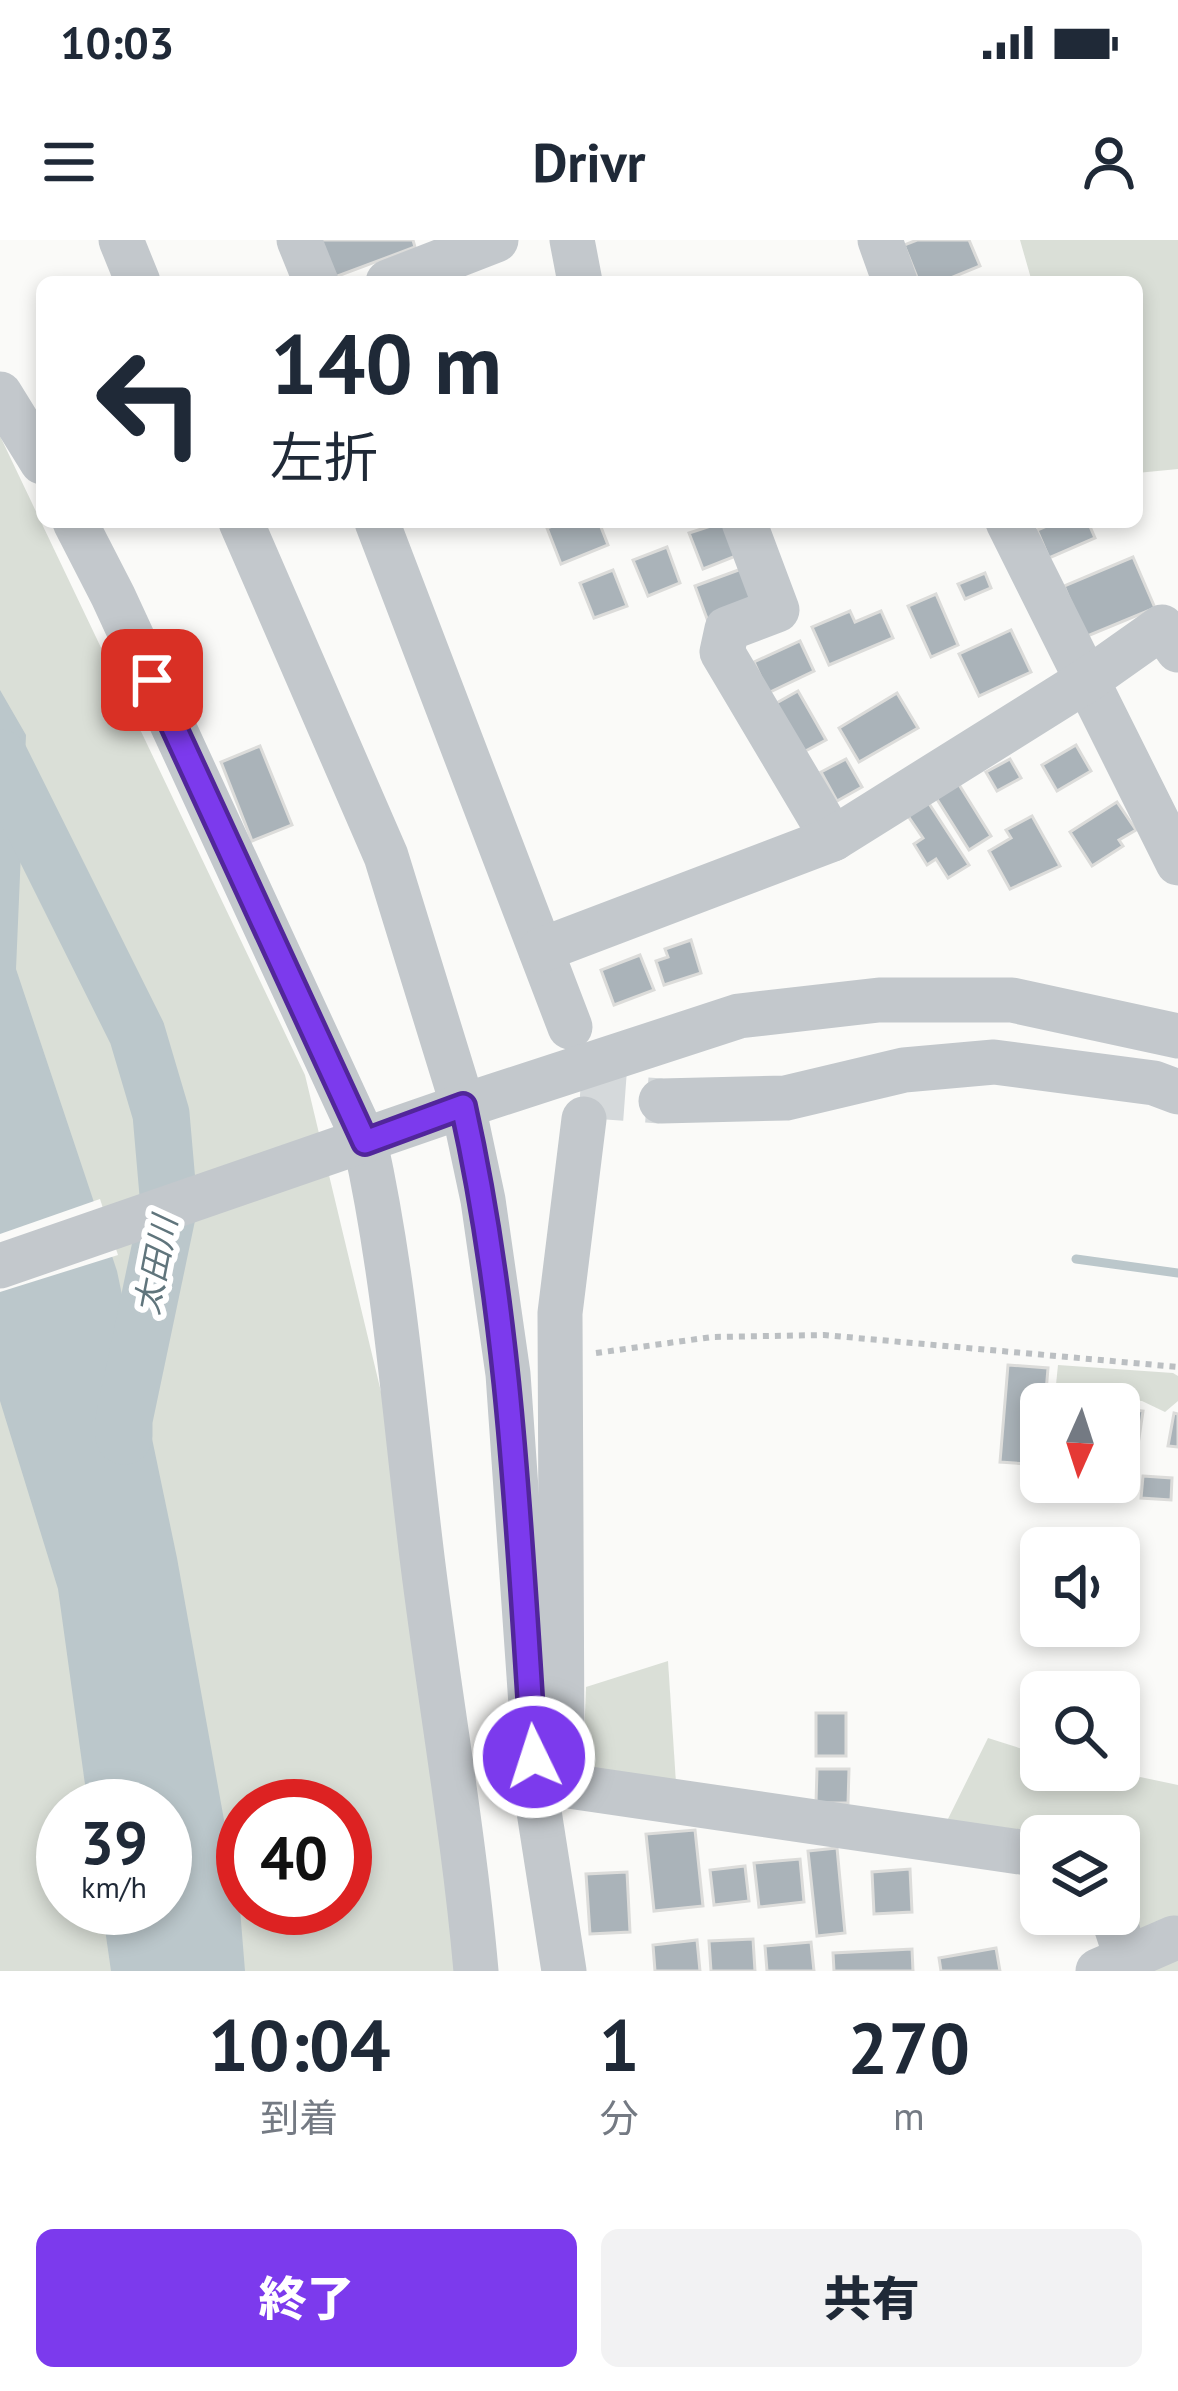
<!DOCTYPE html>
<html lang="ja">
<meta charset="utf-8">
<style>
:root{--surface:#fff;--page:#f2f2f3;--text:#1f2937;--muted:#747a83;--accent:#7c3aed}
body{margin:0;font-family:"PT Sans","Noto Sans JP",sans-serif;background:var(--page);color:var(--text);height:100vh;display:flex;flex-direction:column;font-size:45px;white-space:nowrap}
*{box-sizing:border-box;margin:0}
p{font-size:39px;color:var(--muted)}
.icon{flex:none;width:66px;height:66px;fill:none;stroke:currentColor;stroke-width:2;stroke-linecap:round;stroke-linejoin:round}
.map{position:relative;height:1731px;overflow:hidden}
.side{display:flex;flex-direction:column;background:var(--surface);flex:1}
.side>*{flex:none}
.top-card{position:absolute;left:36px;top:36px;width:1107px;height:252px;border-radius:18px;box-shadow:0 6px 18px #0003;background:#fff;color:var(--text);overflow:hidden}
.needle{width:78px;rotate:183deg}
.buttons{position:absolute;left:1020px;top:1143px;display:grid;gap:24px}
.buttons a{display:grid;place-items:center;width:120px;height:120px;border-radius:18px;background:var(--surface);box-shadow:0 6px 18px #0003;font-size:60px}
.speed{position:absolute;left:36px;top:1539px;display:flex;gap:24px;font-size:60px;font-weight:700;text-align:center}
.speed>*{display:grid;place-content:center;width:156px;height:156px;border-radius:50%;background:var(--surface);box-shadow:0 6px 18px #0003;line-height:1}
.speed small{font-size:30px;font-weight:400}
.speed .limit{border:18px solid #d22;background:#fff;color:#111}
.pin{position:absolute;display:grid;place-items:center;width:102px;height:102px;color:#fff;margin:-51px;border-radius:24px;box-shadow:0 6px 18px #0006}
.me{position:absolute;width:132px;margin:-66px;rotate:356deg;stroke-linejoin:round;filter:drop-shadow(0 0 9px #0008)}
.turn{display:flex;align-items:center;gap:42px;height:252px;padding:0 36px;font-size:54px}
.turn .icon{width:156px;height:156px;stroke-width:2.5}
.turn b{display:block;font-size:84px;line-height:102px}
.eta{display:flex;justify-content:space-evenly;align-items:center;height:204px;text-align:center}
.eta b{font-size:72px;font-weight:800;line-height:84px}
.action{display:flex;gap:24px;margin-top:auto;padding:24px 36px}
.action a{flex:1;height:138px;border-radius:18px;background:var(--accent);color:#fff;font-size:48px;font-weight:800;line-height:138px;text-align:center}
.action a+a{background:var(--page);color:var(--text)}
.status{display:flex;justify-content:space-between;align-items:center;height:84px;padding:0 60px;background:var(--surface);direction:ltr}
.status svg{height:33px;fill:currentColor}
header{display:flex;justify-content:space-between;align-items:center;height:156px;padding:0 36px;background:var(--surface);font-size:54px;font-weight:800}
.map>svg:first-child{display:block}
</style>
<div class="status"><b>10:03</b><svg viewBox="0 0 49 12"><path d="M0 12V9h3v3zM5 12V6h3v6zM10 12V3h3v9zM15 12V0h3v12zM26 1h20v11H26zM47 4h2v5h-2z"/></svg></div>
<header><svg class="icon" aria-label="menu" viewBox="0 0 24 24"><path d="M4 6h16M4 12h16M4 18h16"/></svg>Drivr<svg class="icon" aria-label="person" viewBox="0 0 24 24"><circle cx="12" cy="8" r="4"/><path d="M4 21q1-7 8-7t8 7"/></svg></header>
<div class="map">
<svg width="1178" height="1731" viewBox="0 0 1178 1731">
<rect width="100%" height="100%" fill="#fafaf8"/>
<g fill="#dadfd7" fill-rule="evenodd">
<path d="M1020,0H1178V229L1137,233V42H1032Z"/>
<path d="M0,196L305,835L423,1327L474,1731H0ZM63,1566H165V1668H63ZM243,1566H345V1668H243Z"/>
<path d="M1058,1125L1173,1133L1178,1136V1161L1165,1172L1142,1161L1107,1158L1105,1164H1054Z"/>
<path d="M1119,1209L1136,1212C1128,1250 1104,1253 1070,1242H1119Z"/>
<path d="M668,1421L676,1543L583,1528L586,1447Z"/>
<path d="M988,1498L1041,1515V1530H1107L1178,1545V1731H1143L1119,1674V1596H1041L945,1585Z"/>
</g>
<path fill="#bbc7cb" d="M0,450L26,495L16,729L117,1031L177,1318L240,1669L245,1731H111L102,1668H165V1566H88L58,1349L0,1161Z"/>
<path fill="#fafaf8" d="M100,959L118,1015L0,1052V994Z"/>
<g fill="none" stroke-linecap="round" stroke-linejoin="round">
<path stroke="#bbc7cb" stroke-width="9" d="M1076,1019L1178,1033"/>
<path stroke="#bbc7cb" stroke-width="57" d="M0,518L137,793L161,874L169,966L124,1180V1196"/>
</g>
<g fill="#aab3b9" stroke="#dcdcda" stroke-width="3">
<path d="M321,0H413L415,7L335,37Z"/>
<path d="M917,0H969L980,26L941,42H919L904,5Z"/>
<path d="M563,282H599L608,305L561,324L547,288Z"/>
<path d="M723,282L736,316L703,329L689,293Z"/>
<path d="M1056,282H1088L1095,298L1049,318L1037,290Z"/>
<path d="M667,307L680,343L648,356L633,320Z"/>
<path d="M1133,317L1155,368L1085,397L1064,346Z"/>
<path d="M744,328L758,366L709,384L695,346Z"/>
<path d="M613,330L627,366L594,378L580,343Z"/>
<path d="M985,333L991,348L965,359L958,344Z"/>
<path d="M936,354L958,405L931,417L908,366Z"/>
<path d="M850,371L855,382L881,371L893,398L829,425L812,387Z"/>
<path d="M1011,390L1031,432L979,456L959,414Z"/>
<path d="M800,401L814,431L768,453L754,422Z"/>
<path d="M798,451L826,500L798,515L771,466Z"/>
<path d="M897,453L918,488L859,522L839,488Z"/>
<path d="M1076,505L1091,531L1057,551L1042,525Z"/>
<path d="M260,506L292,585L252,601L221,522Z"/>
<path d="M846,519L862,547L837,561L821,532Z"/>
<path d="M1010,519L1021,538L997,551L986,532Z"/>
<path d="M958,543L991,596L969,610L935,556Z"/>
<path d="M928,562L969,625L948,638L936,619L927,625L914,604L923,598L908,576Z"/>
<path d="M1117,562L1136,590L1119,600L1123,606L1092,626L1070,592Z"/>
<path d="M1032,576L1060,626L1010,649L989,611L1011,598L1006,590Z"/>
<path d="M691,700L701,733L664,745L656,721L668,717L665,709Z"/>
<path d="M640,715L654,750L614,765L601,730Z"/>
<path d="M1008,1125L1048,1128L1045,1164H1041V1225L1000,1222Z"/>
<path d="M1119,1168L1143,1171L1138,1205L1119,1202Z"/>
<path d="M1174,1173L1178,1174V1207L1168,1206Z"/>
<path d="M1143,1236L1172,1238L1171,1260L1141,1258Z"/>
<rect x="816" y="1473" width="30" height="43"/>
<path d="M817,1529H849L848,1563H816Z"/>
<path d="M695,1590L703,1666L654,1671L646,1594Z"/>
<path d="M837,1608L845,1693L817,1696L808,1611Z"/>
<path d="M800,1619L804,1662L759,1667L754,1623Z"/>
<path d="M745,1626L749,1661L714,1665L710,1630Z"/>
<path d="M910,1629L912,1672L874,1674L872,1632Z"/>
<path d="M627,1632L630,1692L590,1694L586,1634Z"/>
<path d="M753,1699L755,1731H711L709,1701Z"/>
<path d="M697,1700L700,1731H655L653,1705Z"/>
<path d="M811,1702L814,1731H767L765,1706Z"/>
<path d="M996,1708L1000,1731H941L939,1718Z"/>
<path d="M912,1709L913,1731H834L833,1713Z"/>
</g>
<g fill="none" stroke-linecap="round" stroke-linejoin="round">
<path stroke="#d5d9db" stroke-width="45" stroke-dasharray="45 22" stroke-linecap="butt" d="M580,855L661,861"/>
<path stroke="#bbbfc2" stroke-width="6" stroke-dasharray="6 6" stroke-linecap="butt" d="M596,1113L712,1097L824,1095L1178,1127"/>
<g stroke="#c3c8cc" stroke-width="45">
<path d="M121,0L138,42"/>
<path d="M299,0L316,42"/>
<path d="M572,0L580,42"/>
<path d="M880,0L895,42"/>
<path d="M388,42L496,0"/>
<path d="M0,154L42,222"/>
<path d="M75,282L113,356L365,902C396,1043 405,1182 423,1325C440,1461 464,1595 476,1731"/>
<path d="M241,282L386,616L463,866L483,960L508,1134L538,1565L564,1731"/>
<path d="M377,282L570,787"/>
<path d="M744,282L777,370L727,389L722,412L833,599"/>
<path d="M1008,282L1178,623"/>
<path d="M541,710L833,599L1087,440L1162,387L1178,410"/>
<path d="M661,861L786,858L904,830L994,822L1154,843L1178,852"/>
<path d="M0,1026L463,866L739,776L879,760H1012L1178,796"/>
<path d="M562,1513L560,1073L584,879"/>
<path d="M562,1545L1041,1615"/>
<path d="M1112,1674L1127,1719"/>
<path d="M1098,1731L1174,1698"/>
</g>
</g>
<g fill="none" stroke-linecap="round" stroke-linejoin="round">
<g stroke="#51269a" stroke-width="30">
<path id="route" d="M152,440L365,902L463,866C511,1081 519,1298 534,1517"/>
</g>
<use href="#route" stroke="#7c3aed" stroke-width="21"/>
</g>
<g text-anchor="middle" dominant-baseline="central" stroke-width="12" stroke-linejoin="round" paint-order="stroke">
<g font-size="33" font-style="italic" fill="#60757c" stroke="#fff">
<text transform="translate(155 1025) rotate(-79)">太田川</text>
</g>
</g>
</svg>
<div class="buttons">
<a><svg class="needle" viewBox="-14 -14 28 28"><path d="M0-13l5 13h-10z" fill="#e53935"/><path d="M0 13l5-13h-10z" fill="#747a83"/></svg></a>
<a><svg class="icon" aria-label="sound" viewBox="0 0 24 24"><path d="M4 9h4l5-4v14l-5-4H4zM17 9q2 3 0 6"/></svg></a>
<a><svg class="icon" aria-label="search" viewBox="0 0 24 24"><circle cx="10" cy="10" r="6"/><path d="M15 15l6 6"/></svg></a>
<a><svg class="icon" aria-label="layers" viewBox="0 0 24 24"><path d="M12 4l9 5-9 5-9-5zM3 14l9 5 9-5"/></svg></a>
</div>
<div class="speed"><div>39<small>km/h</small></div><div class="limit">40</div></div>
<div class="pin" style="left:152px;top:440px;background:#d93025"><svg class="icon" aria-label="arrive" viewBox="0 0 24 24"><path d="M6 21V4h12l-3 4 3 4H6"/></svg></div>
<svg class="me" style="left:534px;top:1517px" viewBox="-20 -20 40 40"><circle r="17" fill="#7c3aed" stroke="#fff" stroke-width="3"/><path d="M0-11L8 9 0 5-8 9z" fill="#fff"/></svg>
<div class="top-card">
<div class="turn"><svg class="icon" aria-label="left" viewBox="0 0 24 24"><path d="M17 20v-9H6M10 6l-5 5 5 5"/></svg><div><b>140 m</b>左折</div></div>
</div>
</div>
<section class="side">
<div class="eta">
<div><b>10:04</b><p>到着</p></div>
<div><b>1</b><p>分</p></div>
<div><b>270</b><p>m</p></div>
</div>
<div class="action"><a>終了</a><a>共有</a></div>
</section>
